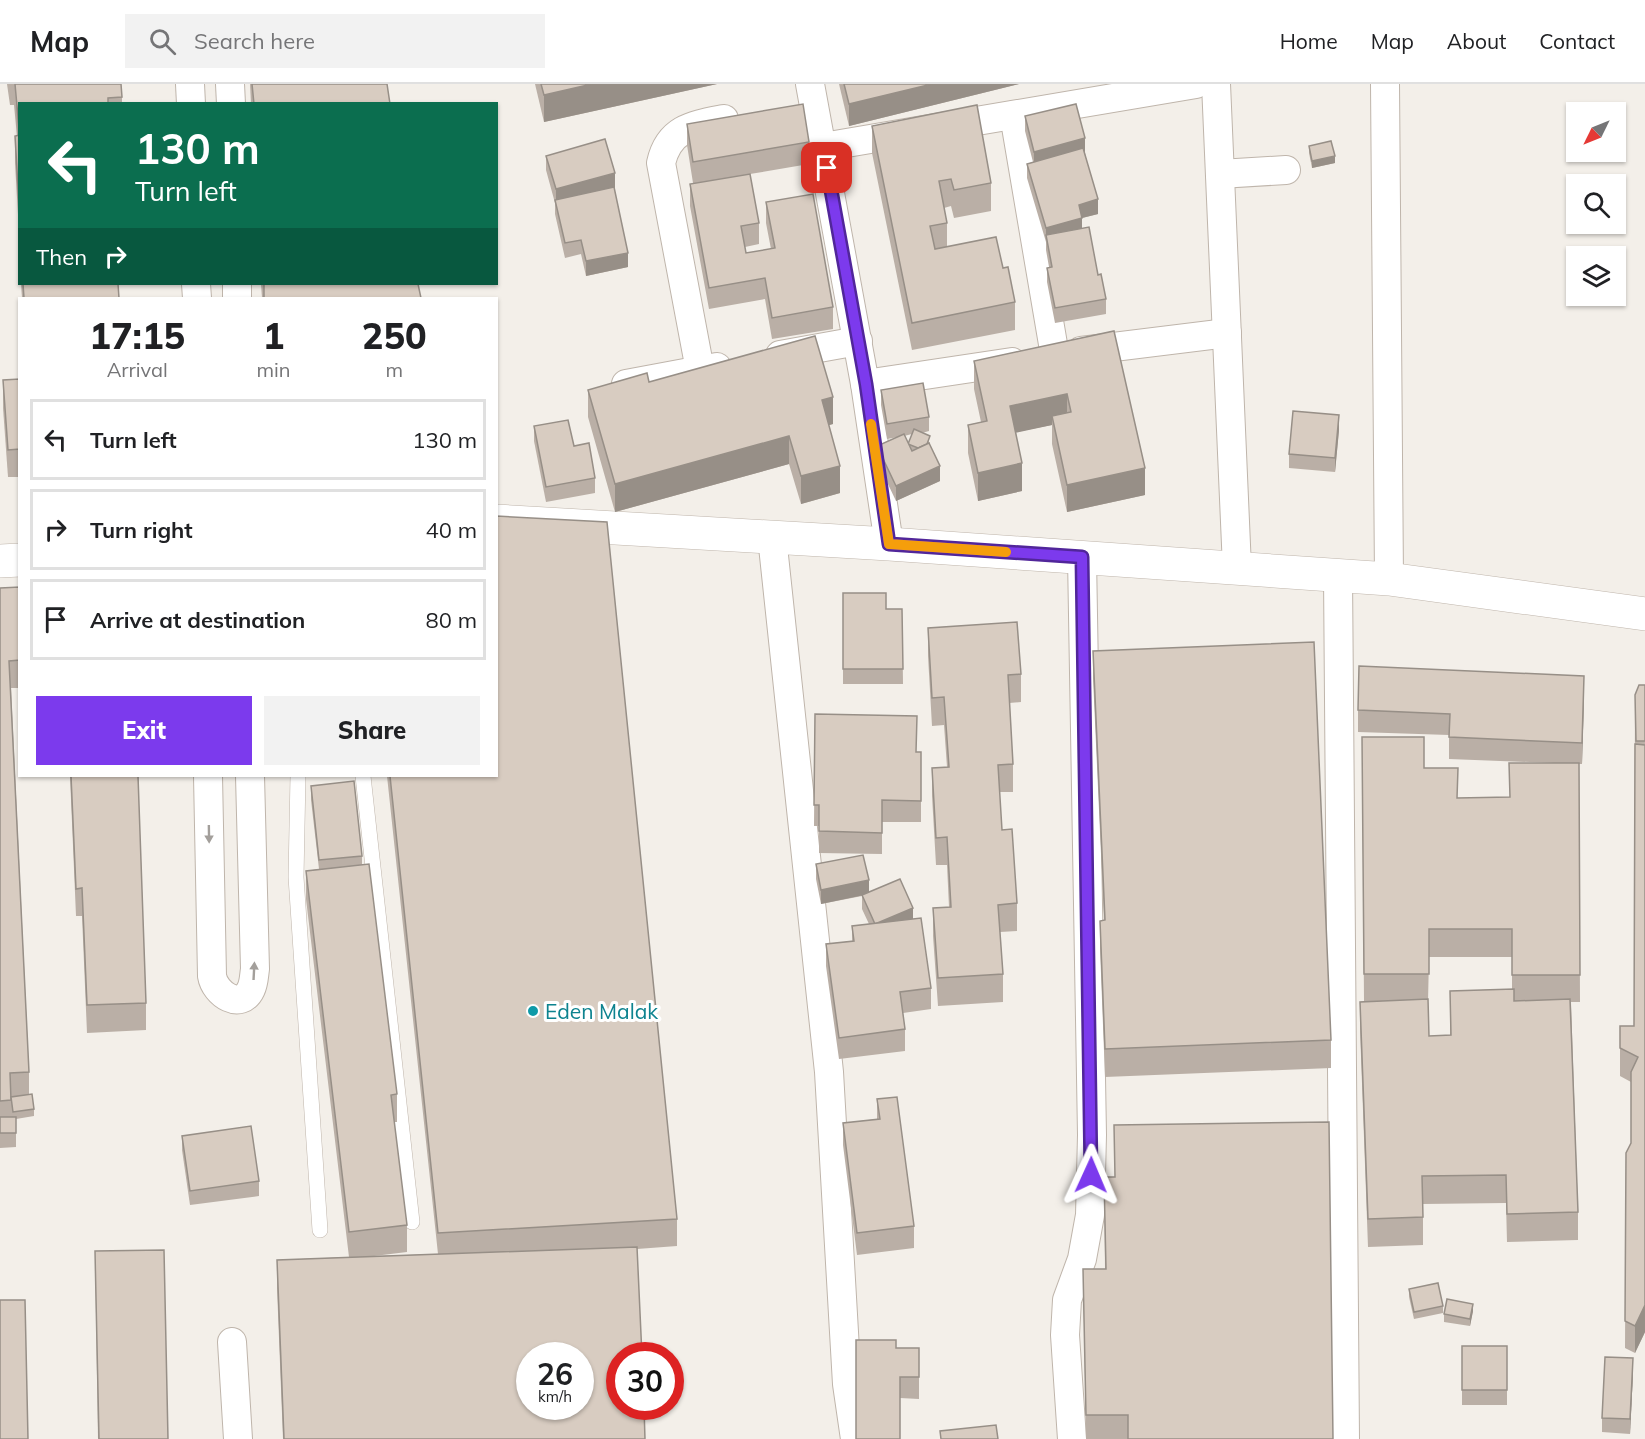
<!DOCTYPE html>
<style>
:root{--surface:#fff;--page:#f2f2f2;--text:#202124;--muted:#757577;--line:#e0e0e0;--accent:#7c3aed}
body{margin:0;font-family:Mulish,sans-serif;background:var(--page);color:var(--text);height:100vh;display:flex;flex-direction:column;font-size:22px;white-space:nowrap}
*{box-sizing:border-box;margin:0}
p{font-size:20px;color:var(--muted)}
.icon{flex:none;width:33px;height:33px;fill:none;stroke:currentColor;stroke-width:2;stroke-linecap:round;stroke-linejoin:round}
.map{position:relative;flex:1;overflow:hidden}
.drawer{position:absolute;left:18px;top:213px;width:480px;height:480px;display:flex;flex-direction:column;background:var(--surface);border-radius:0px;box-shadow:0 2px 4px #0004}
.drawer>*{flex:none}
.hud{position:absolute;left:18px;top:18px;width:480px;height:183px;border-radius:0px;box-shadow:0 2px 4px #0004;background:#0b6e4f;color:#fff;overflow:hidden}
.needle{width:39px;rotate:227deg}
.tools{position:absolute;left:1566px;top:18px;display:grid;gap:12px}
.tools a{display:grid;place-items:center;width:60px;height:60px;border-radius:0px;background:var(--surface);box-shadow:0 2px 4px #0004;font-size:30px}
.speed{position:absolute;left:516px;top:1258px;display:flex;gap:12px;font-size:30px;font-weight:700;text-align:center}
.speed>*{display:grid;place-content:center;width:78px;height:78px;border-radius:50%;background:var(--surface);box-shadow:0 2px 4px #0004;line-height:1}
.speed small{font-size:15px;font-weight:400}
.speed .limit{border:9px solid #d22;background:#fff;color:#111}
.pin{position:absolute;display:grid;place-items:center;width:51px;height:51px;color:#fff;margin:-26px;border-radius:12px;box-shadow:0 3px 9px #0006}
.me{position:absolute;width:66px;margin:-33px;rotate:1deg;stroke-linejoin:round;filter:drop-shadow(0 0 4px #0008)}
.turn{display:flex;align-items:center;gap:21px;height:126px;padding:0 18px;font-size:27px}
.turn .icon{width:78px;height:78px;stroke-width:2.5}
.turn b{display:block;font-size:42px;line-height:51px}
.then{display:flex;align-items:center;height:57px;padding:0 18px;background:#0003;gap:12px;font-size:22px}
.eta{display:flex;justify-content:space-evenly;align-items:center;height:102px;text-align:center}
.eta b{font-size:36px;font-weight:800;line-height:42px}
.primary-button{display:flex;gap:12px;margin-top:auto;padding:12px 18px}
.primary-button a{flex:1;height:69px;border-radius:0px;background:var(--accent);color:#fff;font-size:24px;font-weight:800;line-height:69px;text-align:center}
.primary-button a+a{background:var(--page);color:var(--text)}
ul{padding:0;list-style:none}
li{display:flex;align-items:center;gap:18px;height:81px;margin:0 12px 9px;padding:0 6px;border:3px solid var(--line);border-radius:0px}
li div{flex:1}
li b{display:block;font-size:22px}
li em{font-style:normal}
header{display:flex;align-items:center;gap:36px;box-sizing:border-box;height:84px;padding:0 30px;background:var(--surface);border-bottom:2px solid var(--line)}
header strong{font-size:28px}
nav{display:flex;gap:33px;margin-inline-start:auto;font-size:21px}
.search{width:420px;height:54px;background:var(--page);display:flex;align-items:center;gap:15px;box-sizing:border-box;padding:0 21px;border-radius:0px;color:var(--muted);font-size:22px}
.map>svg:first-child{display:block}
</style>
<header>
<strong>Map</strong>
<div class="search"><svg class="icon" aria-label="search" viewBox="0 0 24 24"><circle cx="10" cy="10" r="6"/><path d="M15 15l6 6"/></svg>Search here</div>
<nav><a>Home</a><a>Map</a><a>About</a><a>Contact</a></nav>
</header>
<div class="map">
<svg width="1645" height="1355" viewBox="0 0 1645 1355">
<rect width="100%" height="100%" fill="#f3efe9"/>
<g fill="none" stroke-linecap="round" stroke-linejoin="round">
<g stroke="#bfb5ab" stroke-width="16">
<g id="service">
<path d="M298,692L296,793L320,1146"/>
<path d="M363,692L412,1138"/>
</g>
</g>
<g stroke="#bfb5ab" stroke-width="30">
<g id="minor">
<path d="M190,0L191,20"/>
<path d="M230,0L231,20"/>
<path d="M810,0L865,300L889,460"/>
<path d="M1216,0L1237,484"/>
<path d="M1385,0L1389,495"/>
<path d="M1014,31L1055,272"/>
<path d="M823,63L1196,0"/>
<path d="M1220,90L1286,86"/>
<path d="M196,200L197,214"/>
<path d="M237,200V214"/>
<path d="M1081,267L1227,249"/>
<path d="M780,271L858,257"/>
<path d="M700,286L661,79C669,44 693,41 724,35"/>
<path d="M626,300L717,283"/>
<path d="M865,300L1012,278"/>
<path d="M772,453L829,988L847,1300L855,1355"/>
<path d="M1338,491L1345,1355"/>
<path d="M208,692L212,892C215,910 241,927 251,905C254,899 254,891 255,885L250,692"/>
<path d="M232,1258L238,1355"/>
<path d="M1072,1355L1065,1251L1067,1216L1082,1175L1090,1131L1092,1051L1082,473"/>
</g>
</g>
<g stroke="#bfb5ab" stroke-width="34">
<g id="tertiary">
<path d="M496,437L889,460L1389,495L1645,530"/>
<path d="M0,477L20,476"/>
</g>
</g>
<use href="#service" stroke="#fff" stroke-width="15"/>
<use href="#minor" stroke="#fff" stroke-width="28"/>
<use href="#tertiary" stroke="#fff" stroke-width="33"/>
</g>
<g fill="#baafa6" fill-rule="evenodd">
<path d="M7,0H121L122,13V20H20V165L15,79V52H17L14,21H10Z"/>
<path d="M250,0H387L390,20H251Z"/>
<path d="M535,0H717L544,38Z"/>
<path d="M839,0H1019L849,42Z"/>
<path d="M1025,32L1085,69L1098,130L1082,134V145L1106,215V230L1055,239L1047,198V184L1049,183L1046,166V158L1027,94V80L1033,78L1025,47Z"/>
<path d="M687,40L809,58V80L750,90L759,139V160L745,163L746,169L771,165L766,139V118L833,223V245L772,255L765,215L709,225L690,122V100L693,99L687,61Z"/>
<path d="M872,42L991,99V127L954,134L951,122L944,124L947,139V163L1003,184L1015,218V246L912,266L872,69Z"/>
<path d="M1309,62L1335,79L1312,84L1309,69Z"/>
<path d="M546,72L615,104H614L628,183L586,192L581,170L565,174L555,130V119L546,86Z"/>
<path d="M21,200H118L119,214H22Z"/>
<path d="M261,200H418L421,214H262Z"/>
<path d="M1114,247L1145,411L1067,428L1052,360V341L1016,348L1022,407L978,417L968,369V341L981,338L974,305V277Z"/>
<path d="M20,295V393H8L3,324V296Z"/>
<path d="M649,298L833,340L829,341L840,409L801,420L789,380L615,428L588,333V306Z"/>
<path d="M881,306L929,333V347L922,349L930,359V361L940,397L896,417L877,377V362L898,353L887,355L881,321ZM912,350L908,360L904,352Z"/>
<path d="M534,342L574,362L595,394V409L546,418L534,357Z"/>
<path d="M1339,346L1335,388L1289,384V370Z"/>
<path d="M20,503V604H11L29,988V1011L34,1025V1032L16,1035V1063L0,1064V504Z"/>
<path d="M843,509L886,525H902L903,600H843Z"/>
<path d="M928,544L1021,590V618L1009,619L1013,680V708H999L1002,746L1017,819V847L1000,848L1003,890V918L938,922L933,852V824L949,823L947,781H936L932,712V684L947,683L944,641L932,642L928,572Z"/>
<path d="M1093,567L1331,956V984L1105,993L1100,864V837L1104,836L1093,594Z"/>
<path d="M1645,601V1248L1635,1269L1625,1264L1626,1069L1631,1059V998L1620,992V942H1634L1635,611Z"/>
<path d="M1584,613L1582,680H1579L1580,918H1571L1578,1128V1156L1507,1158L1506,1119L1423,1120V1161L1368,1163L1360,945V918L1364,917L1362,653L1424,684L1458,714L1509,713L1554,679L1449,675V651L1358,648V626ZM1429,873H1512V905L1450,907V951L1429,952L1428,918Z"/>
<path d="M815,630L917,668H921V738H882V770L819,769V742H814Z"/>
<path d="M70,692H138L146,919V946L87,949L82,832H76Z"/>
<path d="M387,692H496L677,1135V1162L637,1165L645,1355H283L277,1204V1176L349,1173L306,815V787L319,785L311,716V702L362,772V781L397,1010V1038H394L407,1141V1168L374,1172L438,1170Z"/>
<path d="M816,780L869,808L913,835L931,904V925L903,929L905,945V967L839,975L826,882V860L852,857V842L869,840L862,825V812L821,820L816,795Z"/>
<path d="M877,1015L914,1142V1164L857,1171L843,1061V1039L877,1035Z"/>
<path d="M182,1052L259,1097V1112L190,1121L182,1066Z"/>
<path d="M1104,1093L1333,1355H1086L1083,1185H1105Z"/>
<path d="M95,1167L168,1355H98Z"/>
<path d="M1409,1205L1443,1222V1229L1414,1235L1409,1213Z"/>
<path d="M1473,1227L1470,1242L1444,1238V1230Z"/>
<rect x="1462" y="1262" width="45" height="59"/>
<path d="M896,1264H919V1315L900,1314Z"/>
<path d="M1633,1289L1630,1350L1602,1348V1334Z"/>
</g>
<g fill="#978f87">
<path d="M592,0H717L544,38V11Z"/>
<path d="M932,0H1019L849,42V20Z"/>
<path d="M1085,54V69L1034,82V68Z"/>
<path d="M1335,72V79L1312,84V77Z"/>
<path d="M615,89V104L556,120V105Z"/>
<path d="M1098,115V130L1082,134V148L1046,151V158V144L1079,121Z"/>
<path d="M628,169V183L586,192V177Z"/>
<path d="M1067,310V337L1052,332V341L1010,350V322Z"/>
<path d="M833,313V340L822,343V316Z"/>
<path d="M1339,331V346L1335,388V374Z"/>
<path d="M789,352V380L615,428V400Z"/>
<path d="M1022,379V407L978,417V389Z"/>
<path d="M840,382V409L801,420V392Z"/>
<path d="M940,382V397L896,417V402Z"/>
<path d="M1145,384V411L1067,428V401Z"/>
<path d="M1584,592V613L1582,680V659Z"/>
<path d="M869,796V810L821,820V806Z"/>
<path d="M913,824V838L875,840Z"/>
<path d="M1473,1220V1227L1470,1242V1235Z"/>
<path d="M1645,1221V1248L1635,1269V1242Z"/>
<path d="M1633,1274V1289L1630,1350V1335Z"/>
</g>
<g fill="#d8ccc1" stroke="#978f87" stroke-width="1.5" fill-rule="evenodd">
<path d="M15,0H121L122,13L108,14V20H20L19,44Z"/>
<path d="M252,0H387L390,20H254Z"/>
<path d="M541,0H592L544,11Z"/>
<path d="M844,0H932L849,20Z"/>
<path d="M803,20L809,58L693,78L687,40Z"/>
<path d="M1076,20L1085,54L1034,68L1025,32Z"/>
<path d="M977,21L991,99L954,106L951,95L939,97L947,139L930,142L935,165L996,153L1003,184L1008,183L1015,218L912,239L872,42Z"/>
<path d="M20,51V137L15,52Z"/>
<path d="M605,55L615,89L556,105L546,72Z"/>
<path d="M1331,57L1335,72L1312,77L1309,62Z"/>
<path d="M1083,64L1098,115L1079,121L1082,134L1046,144L1027,80Z"/>
<path d="M750,90L759,139L741,142L746,169L775,164L766,118L813,110L833,223L772,234L765,194L709,204L690,100Z"/>
<path d="M614,103L628,169L586,177L581,156L565,159L555,116Z"/>
<path d="M1089,143L1098,191L1101,190L1106,215L1055,224L1047,184L1052,183L1046,151Z"/>
<path d="M23,200H118L119,214H24Z"/>
<path d="M264,200H418L421,214H264Z"/>
<path d="M1114,247L1145,384L1067,401L1052,332L1071,328L1067,310L1010,322L1022,379L978,389L968,341L987,337L974,277Z"/>
<path d="M815,252L833,313L822,316L840,382L801,392L789,352L615,400L588,306L647,289L649,298Z"/>
<path d="M20,295V365L8,366L3,296Z"/>
<path d="M923,299L929,333L887,340L881,306Z"/>
<path d="M1293,327L1339,331L1335,374L1289,370Z"/>
<path d="M568,336L574,362L589,359L595,394L546,403L534,342Z"/>
<path d="M914,345L930,352L927,360L918,364L908,360Z"/>
<path d="M904,350L912,367L929,359L940,382L896,402L877,362Z"/>
<path d="M496,432L607,438L677,1135L438,1149L390,692H496Z"/>
<path d="M20,503V576L9,577L29,988L10,989L11,1016L0,1017V504Z"/>
<path d="M843,509H886V525H902L903,585H843Z"/>
<path d="M1017,538L1021,590L1008,591L1013,680L998,681L1002,746L1012,745L1017,819L998,821L1003,890L938,894L933,824L951,823L947,753L936,754L932,684L949,683L944,613L932,614L928,544Z"/>
<path d="M1314,558L1331,956L1105,965L1100,837L1105,836L1093,567Z"/>
<path d="M1359,582L1584,592L1582,659L1449,653L1450,630L1358,626Z"/>
<path d="M1639,601H1645V657H1636L1635,611Z"/>
<path d="M815,630L917,632L916,668H921V717L882,716V749L819,747V721H814Z"/>
<path d="M1362,653H1424V684H1458L1457,714L1510,713L1509,679H1579L1580,891H1512V845H1429V890H1364Z"/>
<path d="M1635,660L1645,661V1221L1635,1242L1625,1237L1626,1069L1631,1059V988L1638,973L1620,964V942H1634Z"/>
<path d="M71,692H138L146,919L87,921L82,804L76,805Z"/>
<path d="M354,697L362,772L319,776L311,702Z"/>
<path d="M863,771L869,796L821,806L816,780Z"/>
<path d="M369,780L397,1010L391,1011L407,1141L349,1148L306,787Z"/>
<path d="M900,795L913,824L875,840L862,811Z"/>
<path d="M921,834L931,904L900,908L905,945L839,954L826,860L854,857L852,842Z"/>
<path d="M1514,905V917L1570,915L1578,1128L1507,1130L1506,1091L1422,1092L1423,1133L1368,1135L1360,918L1428,915L1429,952L1451,951L1450,907Z"/>
<path d="M32,1010L34,1025L13,1028L11,1013Z"/>
<path d="M897,1013L914,1142L857,1149L843,1039L880,1035L877,1015Z"/>
<rect x="0" y="1033" width="16" height="16"/>
<path d="M1329,1038L1333,1355H1128V1331H1086L1083,1185H1106L1104,1093H1115L1114,1041Z"/>
<path d="M251,1042L259,1097L190,1107L182,1052Z"/>
<path d="M637,1163L642,1272H620V1323H644L645,1355H284L277,1176ZM530,1272H580V1323H530Z"/>
<path d="M164,1166L168,1355H99L95,1167Z"/>
<path d="M1438,1199L1443,1222L1414,1228L1409,1205Z"/>
<path d="M1447,1215L1473,1220L1470,1235L1444,1230Z"/>
<path d="M0,1216H25L28,1355H0Z"/>
<path d="M856,1256H896V1264H919V1293H900V1355H856Z"/>
<rect x="1462" y="1262" width="45" height="44"/>
<path d="M1605,1273L1633,1274L1630,1335L1602,1334Z"/>
<path d="M996,1341L998,1355H941L940,1347Z"/>
</g>
<defs><path id="oneway-solid" d="M-6-.8H1V-3.2L6.5 0L1 3.2V.8H-6Z" transform="scale(1.5)"/></defs>
<g fill="#a39f9b">
<use href="#oneway-solid" transform="translate(209 750) rotate(89)"/>
<use href="#oneway-solid" transform="translate(254 887) rotate(-87)"/>
</g>
<g fill="none" stroke-linecap="round" stroke-linejoin="round">
<g stroke="#51269a" stroke-width="15">
<path id="route" d="M827,84L866,300L889,460L1082,473L1091,1091"/>
</g>
<use href="#route" stroke="#7c3aed" stroke-width="10"/>
<path stroke="#f59e0b" stroke-width="10" d="M871,340L889,460L1006,468"/>
</g>
<circle fill="#0f9aa8" stroke="#fff" stroke-width="2" cx="533" cy="927" r="6"/>
<g text-anchor="middle" dominant-baseline="central" stroke-width="6" stroke-linejoin="round" paint-order="stroke">
<g font-size="21" fill="#0d838f" stroke="#fff" text-anchor="start">
<text x="545" y="927">Eden Malak</text>
</g>
</g>
</svg>
<div class="tools">
<a><svg class="needle" viewBox="-14 -14 28 28"><path d="M0-13l5 13h-10z" fill="#e53935"/><path d="M0 13l5-13h-10z" fill="#757577"/></svg></a>
<a><svg class="icon" aria-label="search" viewBox="0 0 24 24"><circle cx="10" cy="10" r="6"/><path d="M15 15l6 6"/></svg></a>
<a><svg class="icon" aria-label="layers" viewBox="0 0 24 24"><path d="M12 4l9 5-9 5-9-5zM3 14l9 5 9-5"/></svg></a>
</div>
<div class="speed"><div>26<small>km/h</small></div><div class="limit">30</div></div>
<div class="pin" style="left:827px;top:84px;background:#d93025"><svg class="icon" aria-label="arrive" viewBox="0 0 24 24"><path d="M6 21V4h12l-3 4 3 4H6"/></svg></div>
<svg class="me" style="left:1091px;top:1091px" viewBox="-20 -20 40 40"><path d="M0-17L14 15 0 8-14 15z" fill="#7c3aed" stroke="#fff" stroke-width="4"/></svg>
<div class="hud">
<div class="turn"><svg class="icon" aria-label="left" viewBox="0 0 24 24"><path d="M17 20v-9H6M10 6l-5 5 5 5"/></svg><div><b>130 m</b>Turn left</div></div>
<div class="then">Then<svg class="icon" aria-label="right" viewBox="0 0 24 24"><path d="M7 20v-9h11M14 6l5 5-5 5"/></svg></div>
</div>
<section class="drawer">
<div class="eta">
<div><b>17:15</b><p>Arrival</p></div>
<div><b>1</b><p>min</p></div>
<div><b>250</b><p>m</p></div>
</div>
<ul>
<li><svg class="icon" aria-label="left" viewBox="0 0 24 24"><path d="M17 20v-9H6M10 6l-5 5 5 5"/></svg><div><b>Turn left</b></div><em>130 m</em></li>
<li><svg class="icon" aria-label="right" viewBox="0 0 24 24"><path d="M7 20v-9h11M14 6l5 5-5 5"/></svg><div><b>Turn right</b></div><em>40 m</em></li>
<li><svg class="icon" aria-label="arrive" viewBox="0 0 24 24"><path d="M6 21V4h12l-3 4 3 4H6"/></svg><div><b>Arrive at destination</b></div><em>80 m</em></li>
</ul>
<div class="primary-button"><a>Exit</a><a>Share</a></div>
</section>
</div>
